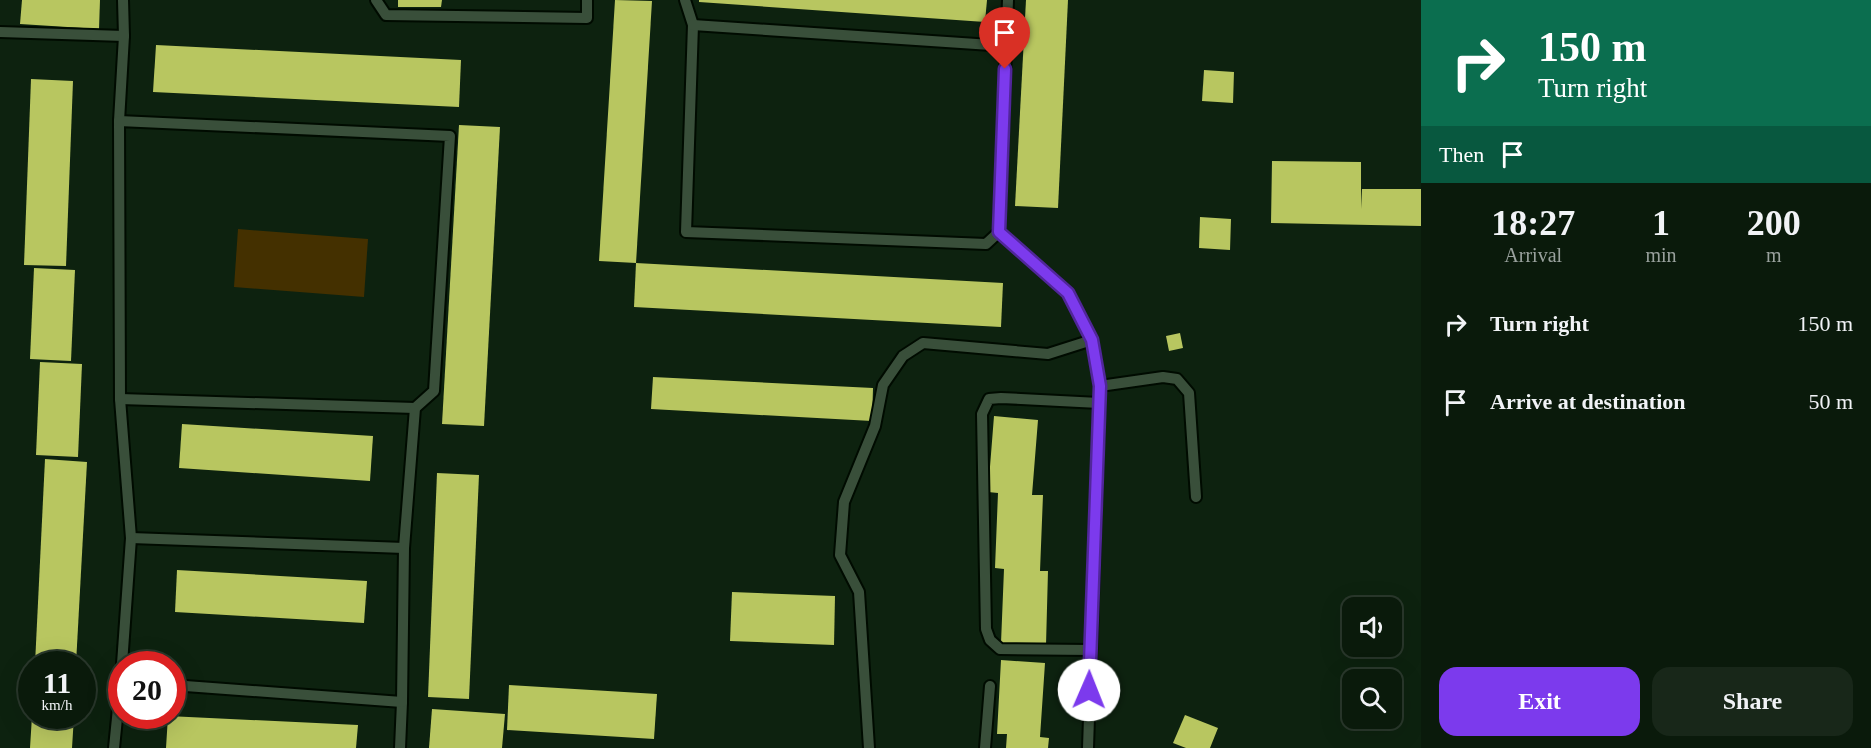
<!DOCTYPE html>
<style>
:root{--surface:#0a1a0b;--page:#182719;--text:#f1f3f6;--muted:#99a19d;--line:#2a382c;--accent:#7c3aed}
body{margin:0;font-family:"Times New Roman",serif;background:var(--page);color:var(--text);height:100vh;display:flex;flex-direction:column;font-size:22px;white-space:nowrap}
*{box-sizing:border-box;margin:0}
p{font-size:20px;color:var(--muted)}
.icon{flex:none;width:33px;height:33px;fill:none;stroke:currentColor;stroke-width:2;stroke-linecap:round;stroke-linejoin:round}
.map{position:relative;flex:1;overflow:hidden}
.details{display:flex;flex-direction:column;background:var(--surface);width:450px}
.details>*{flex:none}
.guide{background:#0b6e4f;color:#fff;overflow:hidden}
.fabs{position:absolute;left:1342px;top:597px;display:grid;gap:12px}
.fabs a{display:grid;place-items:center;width:60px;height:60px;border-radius:12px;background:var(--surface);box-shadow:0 6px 24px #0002,0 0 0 2px var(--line);font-size:30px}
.speed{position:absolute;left:18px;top:651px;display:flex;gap:12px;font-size:30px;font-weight:700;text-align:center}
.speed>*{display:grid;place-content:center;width:78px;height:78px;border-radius:50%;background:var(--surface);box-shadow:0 6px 24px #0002,0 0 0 2px var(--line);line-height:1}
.speed small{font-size:15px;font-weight:400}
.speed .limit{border:9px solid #d22;background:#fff;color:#111}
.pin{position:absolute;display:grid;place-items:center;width:51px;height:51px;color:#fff;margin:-62px -26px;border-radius:50% 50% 50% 0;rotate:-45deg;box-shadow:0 0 6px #0007}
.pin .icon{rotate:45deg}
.me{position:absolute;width:66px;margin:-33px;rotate:1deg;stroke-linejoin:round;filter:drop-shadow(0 0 4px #0008)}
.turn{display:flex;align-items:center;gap:21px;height:126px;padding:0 18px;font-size:27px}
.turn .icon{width:78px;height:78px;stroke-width:2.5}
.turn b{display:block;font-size:42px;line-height:51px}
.then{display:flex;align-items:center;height:57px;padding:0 18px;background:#0003;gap:12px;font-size:22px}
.eta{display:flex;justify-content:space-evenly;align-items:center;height:102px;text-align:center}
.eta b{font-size:36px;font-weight:800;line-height:42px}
.primary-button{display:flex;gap:12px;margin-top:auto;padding:12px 18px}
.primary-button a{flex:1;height:69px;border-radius:18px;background:var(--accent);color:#fff;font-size:24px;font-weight:800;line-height:69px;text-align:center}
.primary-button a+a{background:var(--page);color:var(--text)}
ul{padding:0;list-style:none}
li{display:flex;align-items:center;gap:18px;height:78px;padding:0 18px}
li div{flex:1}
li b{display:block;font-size:22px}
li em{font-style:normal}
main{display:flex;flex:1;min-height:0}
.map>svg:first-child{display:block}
</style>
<main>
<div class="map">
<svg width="1421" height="748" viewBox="0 0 1421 748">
<rect width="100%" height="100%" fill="#0d220f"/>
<path fill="#443000" d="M238,229L368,239L364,297L234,287Z"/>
<g fill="#b8c660">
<path d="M22,0H100L99,29L20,24Z"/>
<path d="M398,0H442L441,7H398Z"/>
<path d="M615,0L652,1L636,263L599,261Z"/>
<path d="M699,0H987L985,22L699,2Z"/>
<path d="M1026,0H1068L1058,208L1015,206Z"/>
<path d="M156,45L461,60L459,107L153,92Z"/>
<path d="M1204,70L1234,72L1233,103L1202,101Z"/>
<path d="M31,79L73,81L66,266L24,265Z"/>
<path d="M459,125L500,127L484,426L442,424Z"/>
<path d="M1272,161L1361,162V209L1362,189H1421V226L1271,223Z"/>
<path d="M1200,217L1231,219L1230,250L1199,248Z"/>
<path d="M636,263L1003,283L1001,327L634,307Z"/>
<path d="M34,268L75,270L71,361L30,359Z"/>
<path d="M1180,333L1183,348L1169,351L1166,336Z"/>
<path d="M40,362L82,364L78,457L36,455Z"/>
<path d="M653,377L873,388L872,421L651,409Z"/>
<path d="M994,416L1038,420L1032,495H1043L1040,571H1048L1046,645L1001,643L1004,569L995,568L998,493L988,492Z"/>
<path d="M182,424L373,436L370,481L179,468Z"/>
<path d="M45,459L87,462L76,664H35Z"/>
<path d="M437,473L479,475L469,699L428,697Z"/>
<path d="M177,570L367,581L364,623L175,612Z"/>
<path d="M732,592L835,596L834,645L730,641Z"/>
<path d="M1001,660L1045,663L1040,737L1049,738L1048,748H1006L1007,734H997Z"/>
<path d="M509,685L657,694L654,739L507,730Z"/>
<path d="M432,709L505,714L502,748H429Z"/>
<path d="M1185,715L1218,728L1210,748H1186L1173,743Z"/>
<path d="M32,716H74L72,748H30Z"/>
<path d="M168,716L358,725L356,748H166Z"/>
</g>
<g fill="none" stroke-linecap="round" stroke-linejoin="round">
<g stroke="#000b00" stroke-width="14">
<g id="service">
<path d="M376,0L386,15L587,18V0"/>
<path d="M685,0L693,25L686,232L986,244L999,232L1008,0"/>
<path d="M693,25L1006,46"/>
<path d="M0,32L124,36"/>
<path d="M119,121L124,36L123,0"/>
<path d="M999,232L1068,293L1092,340L1100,386L1088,748"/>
<path d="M1100,386L1163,377L1177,379L1189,393L1196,497"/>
<path d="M120,399L415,408"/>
<path d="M131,538L404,548"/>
<path d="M1090,650L1000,649L990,640L986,629L982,414L989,399L1001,398L1099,403"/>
<path d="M122,664L131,538L120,399L119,121L450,136L434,391L415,408L404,548L402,702L400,748"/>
<path d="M172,685L402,702"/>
<path d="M114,748L122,668"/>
<path d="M869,748L859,592L840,555L844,502L875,426L883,385L903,356L923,343L1048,354L1092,340"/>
<path d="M985,748L990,686"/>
</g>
</g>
<use href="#service" stroke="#394f3a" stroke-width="10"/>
</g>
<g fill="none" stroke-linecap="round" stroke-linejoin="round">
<g stroke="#51269a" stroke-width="15">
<path id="route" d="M1005,69L999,232L1068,293L1092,340L1100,386L1089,690"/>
</g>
<use href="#route" stroke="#7c3aed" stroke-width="10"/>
</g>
</svg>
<div class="fabs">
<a><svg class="icon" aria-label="sound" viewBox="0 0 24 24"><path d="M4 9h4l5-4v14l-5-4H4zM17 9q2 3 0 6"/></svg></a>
<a><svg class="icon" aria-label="search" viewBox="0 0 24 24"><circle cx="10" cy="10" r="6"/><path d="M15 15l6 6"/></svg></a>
</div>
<div class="speed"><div>11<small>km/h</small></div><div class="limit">20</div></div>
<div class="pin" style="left:1005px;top:69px;background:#d93025"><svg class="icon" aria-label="arrive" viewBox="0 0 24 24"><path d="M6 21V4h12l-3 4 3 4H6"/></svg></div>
<svg class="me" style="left:1089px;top:690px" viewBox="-20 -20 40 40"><circle r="19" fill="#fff"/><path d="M0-13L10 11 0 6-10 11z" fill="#7c3aed"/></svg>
</div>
<section class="details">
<div class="guide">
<div class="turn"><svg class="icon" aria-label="right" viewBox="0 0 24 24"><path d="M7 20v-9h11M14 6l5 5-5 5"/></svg><div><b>150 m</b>Turn right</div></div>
<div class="then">Then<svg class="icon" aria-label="arrive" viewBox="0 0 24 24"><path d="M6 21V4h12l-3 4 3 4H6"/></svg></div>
</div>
<div class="eta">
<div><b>18:27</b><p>Arrival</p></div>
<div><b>1</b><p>min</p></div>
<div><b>200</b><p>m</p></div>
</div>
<ul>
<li><svg class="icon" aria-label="right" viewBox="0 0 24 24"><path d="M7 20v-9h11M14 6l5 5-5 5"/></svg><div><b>Turn right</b></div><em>150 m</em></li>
<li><svg class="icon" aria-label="arrive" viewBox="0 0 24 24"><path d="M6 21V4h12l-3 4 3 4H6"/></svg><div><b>Arrive at destination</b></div><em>50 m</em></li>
</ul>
<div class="primary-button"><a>Exit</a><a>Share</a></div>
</section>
</main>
